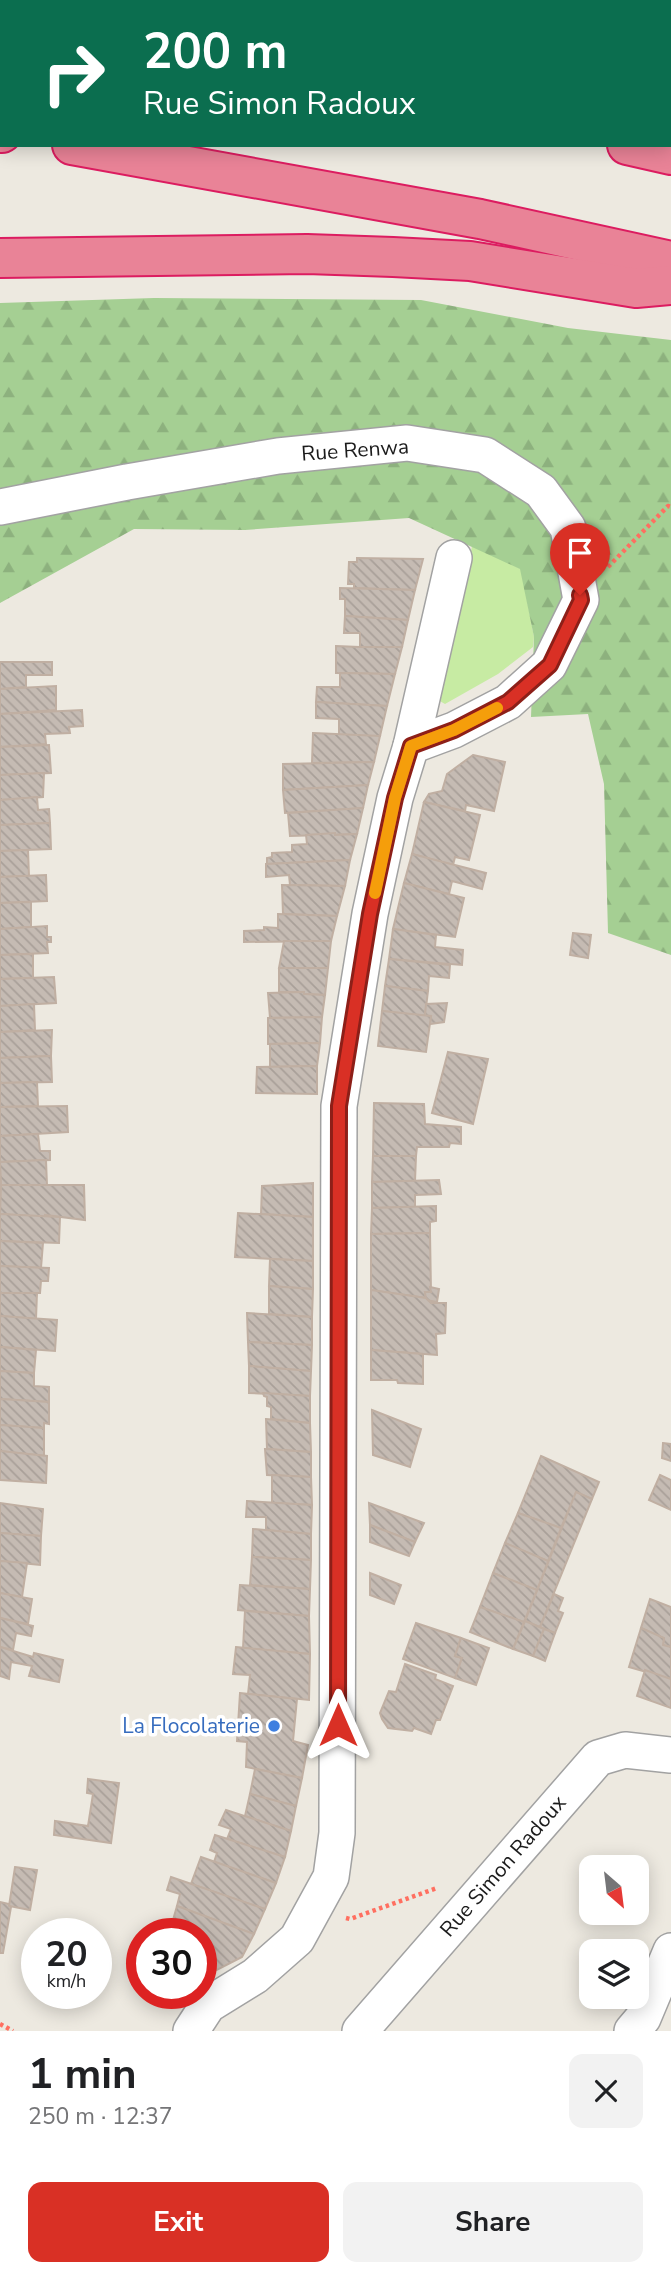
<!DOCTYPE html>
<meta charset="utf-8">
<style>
:root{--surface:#fff;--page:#f2f2f2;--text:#202124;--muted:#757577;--accent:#d93025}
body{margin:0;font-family:"Nunito Sans",sans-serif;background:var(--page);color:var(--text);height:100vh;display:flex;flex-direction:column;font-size:26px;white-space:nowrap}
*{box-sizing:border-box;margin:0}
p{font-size:23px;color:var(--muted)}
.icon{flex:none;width:38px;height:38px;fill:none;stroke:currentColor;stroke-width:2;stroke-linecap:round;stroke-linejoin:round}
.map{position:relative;height:2031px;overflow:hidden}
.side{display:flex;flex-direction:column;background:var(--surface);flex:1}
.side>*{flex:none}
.banner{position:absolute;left:0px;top:0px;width:672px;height:147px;box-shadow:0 4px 18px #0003;background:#0b6e4f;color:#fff;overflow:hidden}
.needle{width:46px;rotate:152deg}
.controls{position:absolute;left:579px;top:1855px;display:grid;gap:14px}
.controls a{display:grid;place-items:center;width:70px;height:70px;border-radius:14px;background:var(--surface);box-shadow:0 4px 18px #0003;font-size:35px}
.speed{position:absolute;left:21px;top:1918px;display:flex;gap:14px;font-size:35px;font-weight:700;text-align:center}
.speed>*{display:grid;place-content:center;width:91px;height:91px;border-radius:50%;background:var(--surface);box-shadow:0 4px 18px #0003;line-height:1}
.speed small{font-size:18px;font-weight:400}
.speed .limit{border:10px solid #d22;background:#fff;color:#111}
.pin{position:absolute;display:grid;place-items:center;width:60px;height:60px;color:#fff;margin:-72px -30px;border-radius:50% 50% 50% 0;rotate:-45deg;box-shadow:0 0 7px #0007}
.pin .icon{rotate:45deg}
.me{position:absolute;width:77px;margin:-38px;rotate:0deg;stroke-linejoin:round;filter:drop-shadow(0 0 5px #0008)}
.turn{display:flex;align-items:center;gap:24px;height:147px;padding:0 28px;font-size:32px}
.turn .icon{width:91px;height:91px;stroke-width:2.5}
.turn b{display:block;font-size:49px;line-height:60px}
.round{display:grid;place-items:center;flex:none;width:74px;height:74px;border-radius:14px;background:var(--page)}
.summary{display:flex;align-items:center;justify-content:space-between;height:119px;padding:0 28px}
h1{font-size:42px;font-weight:700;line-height:52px}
.button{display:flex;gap:14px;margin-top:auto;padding:14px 28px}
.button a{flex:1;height:80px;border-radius:14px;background:var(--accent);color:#fff;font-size:28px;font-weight:700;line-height:80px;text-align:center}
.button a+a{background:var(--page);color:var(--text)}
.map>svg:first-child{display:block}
</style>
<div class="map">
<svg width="671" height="2031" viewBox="0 0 671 2031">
<defs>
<pattern id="forest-firs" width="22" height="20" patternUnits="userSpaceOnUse" patternTransform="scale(1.75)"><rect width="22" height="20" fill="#a5cf93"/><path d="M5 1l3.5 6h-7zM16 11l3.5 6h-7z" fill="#8db17e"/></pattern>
<pattern id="building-back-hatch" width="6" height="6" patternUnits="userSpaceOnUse" patternTransform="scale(1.75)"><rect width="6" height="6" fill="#c5bbb3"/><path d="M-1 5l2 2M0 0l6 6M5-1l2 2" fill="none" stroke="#a9a099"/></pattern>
</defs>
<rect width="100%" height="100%" fill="#ede9e0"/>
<path fill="#c7eba3" d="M472,546L521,569L534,637L533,647L498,674L445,704L438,700L439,694L457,624Z"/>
<path fill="url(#forest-firs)" d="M154,298L421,300L568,328L671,340V955L608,933L604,784L588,714L531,717L534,637L520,569L409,518L245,530L134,529L0,603V303Z"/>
<g fill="url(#building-back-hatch)" stroke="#c0afa2" stroke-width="2">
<path d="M357,558L423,559L415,590L354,588V584H348L349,562H357Z"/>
<path d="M340,588L415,590L408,620L345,616V599H340Z"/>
<path d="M345,616L408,620L402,647H360V633H344Z"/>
<path d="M336,646L360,647H402L395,674L336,673Z"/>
<path d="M0,662H52V675H26V687L0,689Z"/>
<path d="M340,673L395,674L387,706L316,702L317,687H340Z"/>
<path d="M56,686V710L0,714V689Z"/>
<path d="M316,702L387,706L380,736H339V719L316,718Z"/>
<path d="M82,710L83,726L69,727L70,733L45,734L46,744L0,747V714Z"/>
<path d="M313,733L380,736L374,762L312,763Z"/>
<path d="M49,745L51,773L0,775V747Z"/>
<path d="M473,755L505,762L494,811L466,805L465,811L424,802L429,794L442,791L447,774Z"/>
<path d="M374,762L368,785L283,790V764Z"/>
<path d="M44,773L43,797L0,800V775Z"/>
<path d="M368,785L363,808L285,813L283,790Z"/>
<path d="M37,797L38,810L49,809L50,823L0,825V800Z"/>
<path d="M424,802L480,815L469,860L455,857L453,865L412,854Z"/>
<path d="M363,808L357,834L290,836L288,813Z"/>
<path d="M50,823L51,849L0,851V825Z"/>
<path d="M335,833V835L357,834L350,860L267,864V858L272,857V853L292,852V845L307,844L306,835Z"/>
<path d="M28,850L29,876L0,877V851Z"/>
<path d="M412,854L486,873L482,889L452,881L449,894L404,883Z"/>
<path d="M350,860L345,886L290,885L289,875L266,877V864Z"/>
<path d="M46,875L47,901L0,903V877Z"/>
<path d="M404,883L464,898L455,937L393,929Z"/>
<path d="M282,885L345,886L337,916L283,914Z"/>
<path d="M31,902V927L0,929V903Z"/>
<path d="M278,914L337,916L331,941L244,942V931L264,930V927L278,928Z"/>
<path d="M47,926V937H51V942H47L48,953L0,955V929Z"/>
<path d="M393,929L436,935L435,947L463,950L462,965L389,959Z"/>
<path d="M573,933L591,935L588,958L570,955Z"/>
<path d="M284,941H331L328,968H279Z"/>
<path d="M33,954V978L0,979V955Z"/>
<path d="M389,959L450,965L449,978L429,976L428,991L385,986Z"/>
<path d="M279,968H328L325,995L304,994V992H279Z"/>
<path d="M54,977L56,1003L0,1006V979Z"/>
<path d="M385,986L428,991L425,1016L382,1011Z"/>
<path d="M304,992V994L325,995L322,1017L270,1018L268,993Z"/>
<path d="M447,1003L444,1022L430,1024L431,1016H425L426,1004Z"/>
<path d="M34,1004L35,1030L0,1032V1006Z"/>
<path d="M382,1011L431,1016L426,1052L378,1046Z"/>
<path d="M322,1017L320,1043L268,1044V1018Z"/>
<path d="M52,1030L51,1056L0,1058V1032Z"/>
<path d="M320,1043L317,1066L270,1067V1044Z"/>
<path d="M448,1052L488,1059L473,1124L432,1113Z"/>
<path d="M51,1056L52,1082L0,1083V1058Z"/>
<path d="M317,1066V1094L256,1093L257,1067Z"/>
<path d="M37,1082L38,1106L0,1107V1083Z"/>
<path d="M374,1103L424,1104L425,1124L461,1127V1144L450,1143L449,1147H417L416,1156H373Z"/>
<path d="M67,1106L68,1132L0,1136V1107Z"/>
<path d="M38,1134L40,1151H50V1160L0,1162V1136Z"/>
<path d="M373,1156H416L415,1181L372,1182Z"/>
<path d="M46,1160L47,1185H1L0,1162Z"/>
<path d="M439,1180L441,1194L415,1195V1207L372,1208V1182Z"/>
<path d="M313,1183V1217L261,1214L262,1186Z"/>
<path d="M1,1185H84L85,1220L45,1215V1217L0,1214Z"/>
<path d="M436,1206V1221L430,1222V1233L371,1234L372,1208Z"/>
<path d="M238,1213L313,1217V1261L235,1257Z"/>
<path d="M0,1214L60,1217L59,1243L0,1241Z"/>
<path d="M430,1233L431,1292H425L426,1298L371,1290V1234Z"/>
<path d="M0,1241L43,1243L41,1268L0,1266Z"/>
<path d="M270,1259L313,1261V1289L269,1286Z"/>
<path d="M0,1266L49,1268L48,1281H41L40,1293H0Z"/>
<path d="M269,1286L313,1289L312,1317L269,1314Z"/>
<path d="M430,1287L439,1289L437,1302L426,1300L425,1292H431Z"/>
<path d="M371,1290L426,1298L431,1303H446L445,1333L436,1334L437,1355L371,1350Z"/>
<path d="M0,1293H37L36,1319L0,1316Z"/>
<path d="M247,1313L312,1317V1345L248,1342Z"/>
<path d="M0,1316L57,1320L55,1351L0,1347Z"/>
<path d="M248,1342L312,1345L311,1371L249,1366Z"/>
<path d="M0,1347L36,1350L34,1373L0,1371Z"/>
<path d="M371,1350L423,1354V1384L398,1383L397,1380H371Z"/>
<path d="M249,1366L311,1371L310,1396L249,1393Z"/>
<path d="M0,1371L34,1373V1386L49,1387V1402L0,1399Z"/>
<path d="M263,1393L310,1396V1423L271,1419V1407L267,1406V1397L264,1396Z"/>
<path d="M0,1399L49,1402V1424L44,1423V1428L0,1425Z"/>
<path d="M372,1410L421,1429L410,1467L373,1455Z"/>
<path d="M266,1419L310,1423L311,1452L267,1449Z"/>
<path d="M0,1425L44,1428V1456L0,1451Z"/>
<path d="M663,1443L671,1444V1461L662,1458Z"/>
<path d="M265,1449L311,1452V1477L267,1475Z"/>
<path d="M0,1451L47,1456L46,1483L0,1480Z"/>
<path d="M541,1456L599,1482L592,1499L576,1492L561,1528L518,1513Z"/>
<path d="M272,1475L311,1477L312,1505L272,1503Z"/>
<path d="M660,1475L671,1480V1510L649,1500Z"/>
<path d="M576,1492L592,1499L540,1627L525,1621Z"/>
<path d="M247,1501L312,1505L311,1534L266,1530V1517H246Z"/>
<path d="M0,1503L43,1509L41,1536L0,1533Z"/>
<path d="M369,1503L424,1523L415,1542L370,1525Z"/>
<path d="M518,1513L561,1528L548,1561L505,1543Z"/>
<path d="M370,1525L415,1542L409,1556L370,1542Z"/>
<path d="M253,1529L311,1534V1560L252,1557Z"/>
<path d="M0,1533L41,1536L40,1565L0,1561Z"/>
<path d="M505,1543L548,1561L537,1590L493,1573Z"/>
<path d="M252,1557L311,1560L310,1589L250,1585Z"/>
<path d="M0,1561L27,1563L22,1597L0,1593Z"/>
<path d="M370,1573L401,1585L394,1604L370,1595Z"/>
<path d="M493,1573L537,1590L524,1622L480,1607Z"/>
<path d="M240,1585L310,1589L309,1616L238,1610Z"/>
<path d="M0,1593L32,1599L28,1624L0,1618Z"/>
<path d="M554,1594L563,1598L558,1611L563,1613L555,1633L540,1627Z"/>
<path d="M650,1599L671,1607V1647L663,1645L664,1638L641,1628Z"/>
<path d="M480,1607L524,1622L513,1649L470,1632Z"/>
<path d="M245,1611L309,1616L310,1654L243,1648Z"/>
<path d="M0,1618L33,1626L31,1636L16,1633L13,1650L0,1647Z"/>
<path d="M525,1621L544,1629L533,1656L513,1649Z"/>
<path d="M416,1623L461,1638L455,1656L462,1658L455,1678L403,1659Z"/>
<path d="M641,1628L664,1638L663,1645L671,1647V1679L629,1667Z"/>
<path d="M544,1629L555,1633L545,1661L533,1656Z"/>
<path d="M461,1638L489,1648L476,1685L455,1678L462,1658L455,1656Z"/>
<path d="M0,1647L33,1657L34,1653L63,1660L59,1682L29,1676L32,1666L11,1662L9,1679L0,1676Z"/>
<path d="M236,1647L310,1654L309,1700L248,1694L250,1675L233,1674Z"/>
<path d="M405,1664L436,1675L435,1679L453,1686L440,1720H436L431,1734L414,1728L412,1731L388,1728L382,1719L380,1713L389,1691L396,1692Z"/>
<path d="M645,1670L671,1679V1708L637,1696Z"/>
<path d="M240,1693L297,1699L293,1741L308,1745L302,1778L246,1767L247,1742L237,1741Z"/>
<path d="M255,1769L302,1778L296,1806L250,1794Z"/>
<path d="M88,1779L119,1783L111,1843L54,1835L55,1821L88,1826L93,1794L87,1793Z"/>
<path d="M250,1794L296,1806L291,1831L245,1816Z"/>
<path d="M226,1810L291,1831L285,1857L227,1839L231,1829L219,1825Z"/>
<path d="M215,1835L285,1857L276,1883L214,1862L217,1853L210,1850Z"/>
<path d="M201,1857L276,1883L265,1909L191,1884Z"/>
<path d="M15,1867L37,1870L30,1910L9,1906Z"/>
<path d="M171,1877L265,1909L254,1934L177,1906L180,1894L167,1890Z"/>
<path d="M0,1902L9,1904V1906L11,1907L3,1953H0Z"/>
<path d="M177,1906L254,1934L242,1957L209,1974L201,1971V1934H169Z"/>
<path d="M131,1948L142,1951V1968L127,1963Z"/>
</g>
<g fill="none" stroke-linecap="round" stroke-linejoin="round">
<g stroke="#a2a2a2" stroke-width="38">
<g id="street">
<path d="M0,507L127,482L278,456L407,443L485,455L541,491L568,528L581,600L549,665L508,702L454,730L411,746L395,798L370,914L339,1106L337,1833L331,1877L297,1939L255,1976L208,2005L191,2031"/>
<path d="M411,746L454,558"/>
<path d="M360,2031L598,1758L625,1750L671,1755"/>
<path d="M632,2031L643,2018L671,1951"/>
</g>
</g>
<g stroke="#dc1c60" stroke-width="42">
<g id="highway">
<path d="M205,0L212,2"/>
<path d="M0,29H2"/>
<path d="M0,132L2,133"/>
<path d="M72,145L480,219L671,261"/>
<path d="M627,145L671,155"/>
<path d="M0,258L307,254L393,257L470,261L636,288L671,285"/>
</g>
</g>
<g stroke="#ff6f60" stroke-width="4.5" stroke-dasharray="3.5 3.5" stroke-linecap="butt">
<path d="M608,567L668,506L671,507"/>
<path d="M346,1918L350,1919L437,1888"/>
<path d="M0,2024L13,2031"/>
</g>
<use href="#street" stroke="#fff" stroke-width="35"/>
<use href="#highway" stroke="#e98397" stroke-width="38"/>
</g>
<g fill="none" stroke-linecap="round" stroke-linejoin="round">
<g stroke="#8d1f18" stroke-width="18">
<path id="route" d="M338,1725L339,1106L370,914L395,798L411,746L454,730L508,702L550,665L581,600L580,595"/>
</g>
<use href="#route" stroke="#d93025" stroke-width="12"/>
<path stroke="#f59e0b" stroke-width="12" d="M375,893L395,798L411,746L454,730L497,708"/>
</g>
<circle fill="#3f7fe0" stroke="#fff" stroke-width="2.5" cx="274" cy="1726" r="7"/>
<g text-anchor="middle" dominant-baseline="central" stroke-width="7" stroke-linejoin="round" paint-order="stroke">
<g font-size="21" fill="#1b1b1b" stroke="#fff">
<text transform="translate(355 450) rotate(-4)">Rue Renwa</text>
<text transform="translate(503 1866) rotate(-49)">Rue Simon Radoux</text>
</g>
<g font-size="21" fill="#366cbe" stroke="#fff" text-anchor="end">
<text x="260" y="1726">La Flocolaterie</text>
</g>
</g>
</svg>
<div class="controls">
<a><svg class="needle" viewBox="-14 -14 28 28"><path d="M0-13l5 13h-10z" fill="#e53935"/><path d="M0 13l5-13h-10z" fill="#757577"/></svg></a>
<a><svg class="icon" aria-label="layers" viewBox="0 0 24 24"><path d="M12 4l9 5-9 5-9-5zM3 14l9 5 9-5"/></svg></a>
</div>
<div class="speed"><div>20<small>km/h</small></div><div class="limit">30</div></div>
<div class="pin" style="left:580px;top:595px;background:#d93025"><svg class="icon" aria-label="arrive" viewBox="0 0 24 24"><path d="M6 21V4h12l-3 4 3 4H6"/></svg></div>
<svg class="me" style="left:338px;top:1725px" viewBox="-20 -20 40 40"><path d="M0-17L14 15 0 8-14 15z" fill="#d93025" stroke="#fff" stroke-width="4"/></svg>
<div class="banner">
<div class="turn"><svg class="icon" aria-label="right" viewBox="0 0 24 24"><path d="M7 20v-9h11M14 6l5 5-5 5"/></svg><div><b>200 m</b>Rue Simon Radoux</div></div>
</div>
</div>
<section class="side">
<div class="summary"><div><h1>1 min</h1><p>250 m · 12:37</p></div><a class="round"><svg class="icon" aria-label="close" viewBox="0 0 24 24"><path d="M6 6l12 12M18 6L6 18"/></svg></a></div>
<div class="button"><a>Exit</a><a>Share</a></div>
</section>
